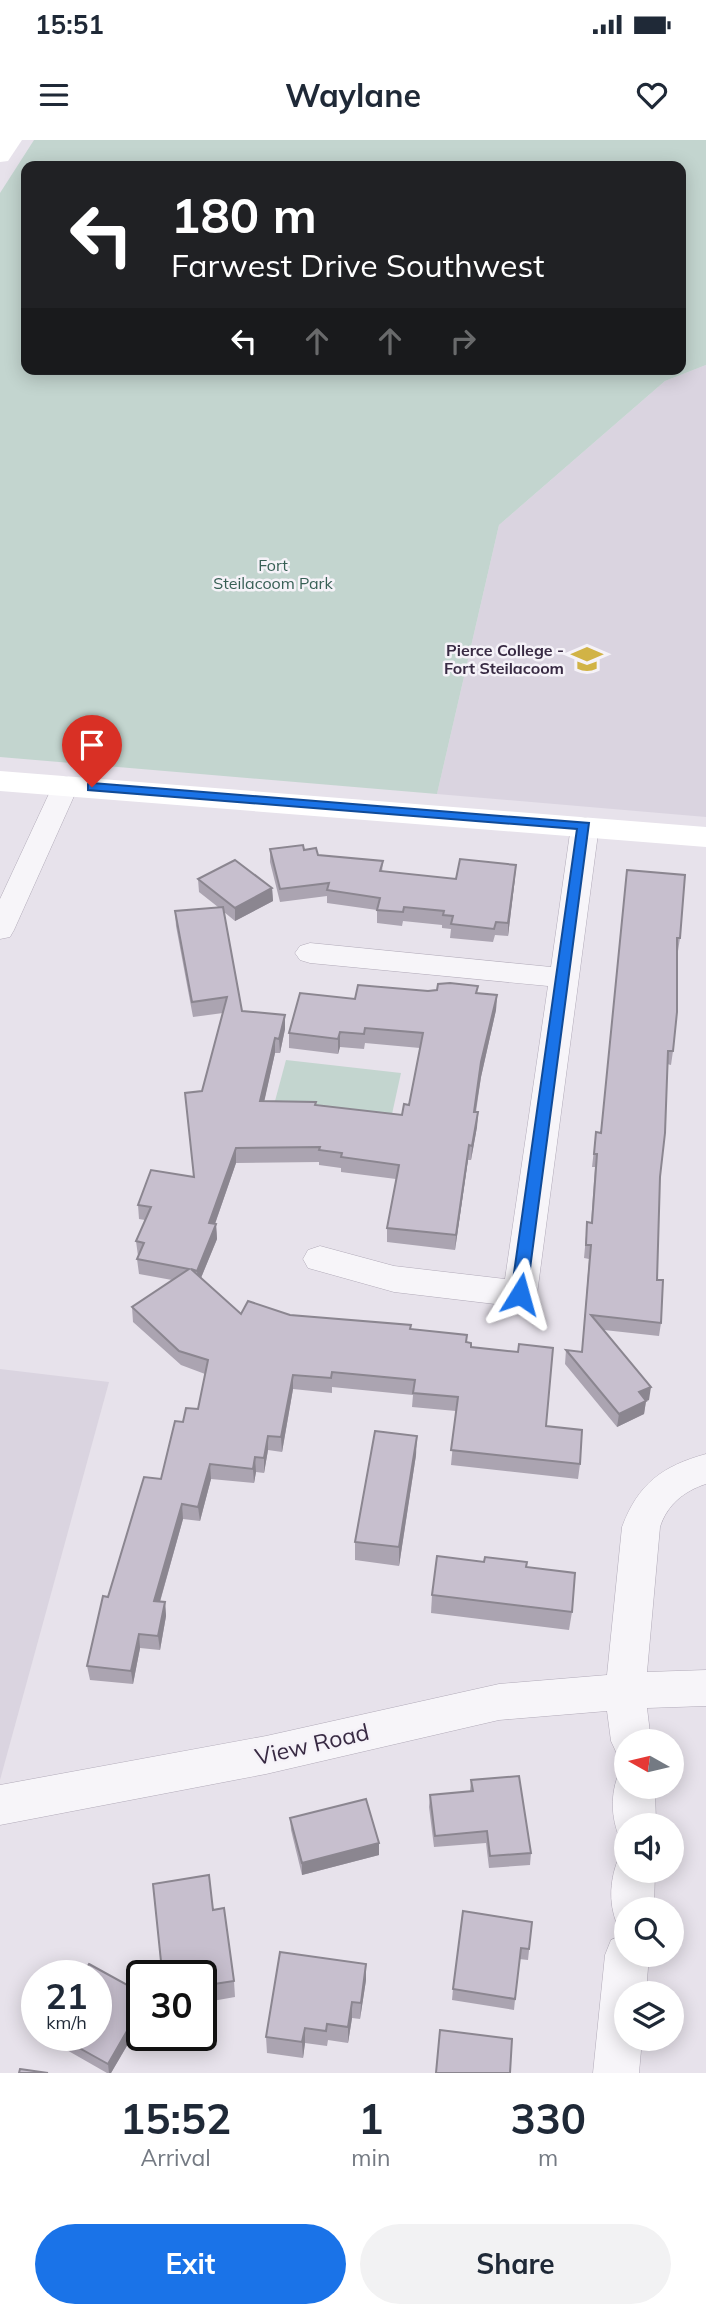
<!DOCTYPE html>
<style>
:root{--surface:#fff;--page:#f2f2f3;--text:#1f2937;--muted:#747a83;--accent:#1a73e8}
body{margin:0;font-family:Mulish,sans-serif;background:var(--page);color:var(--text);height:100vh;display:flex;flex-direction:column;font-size:26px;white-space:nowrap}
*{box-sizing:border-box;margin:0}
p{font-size:23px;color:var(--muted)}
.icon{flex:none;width:38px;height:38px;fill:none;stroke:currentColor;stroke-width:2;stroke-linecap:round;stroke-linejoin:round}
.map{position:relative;height:1933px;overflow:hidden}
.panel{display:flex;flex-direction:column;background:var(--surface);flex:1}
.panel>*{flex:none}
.banner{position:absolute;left:21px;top:21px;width:665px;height:214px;border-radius:14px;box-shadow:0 4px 18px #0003;background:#202124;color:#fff;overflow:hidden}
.needle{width:46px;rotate:278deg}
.controls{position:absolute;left:614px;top:1589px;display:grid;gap:14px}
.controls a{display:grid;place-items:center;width:70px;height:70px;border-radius:50%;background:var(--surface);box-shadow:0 4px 18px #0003;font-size:35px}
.speed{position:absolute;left:21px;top:1820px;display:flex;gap:14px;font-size:35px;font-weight:700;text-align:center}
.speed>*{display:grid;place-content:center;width:91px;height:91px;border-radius:50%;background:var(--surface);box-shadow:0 4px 18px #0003;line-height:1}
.speed small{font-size:18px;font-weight:400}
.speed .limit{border:4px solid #111;border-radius:10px;background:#fff;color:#111}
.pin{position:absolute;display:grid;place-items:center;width:60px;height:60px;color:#fff;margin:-72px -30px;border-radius:50% 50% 50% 0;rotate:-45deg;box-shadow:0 0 7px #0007}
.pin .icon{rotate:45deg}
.me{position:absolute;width:77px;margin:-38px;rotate:8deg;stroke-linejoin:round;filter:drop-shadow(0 0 5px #0008)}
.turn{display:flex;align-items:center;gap:24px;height:147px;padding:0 35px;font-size:32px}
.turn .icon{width:91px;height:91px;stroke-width:2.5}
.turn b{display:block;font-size:49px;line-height:60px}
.lanes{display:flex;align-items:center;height:66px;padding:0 35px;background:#0003;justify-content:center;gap:35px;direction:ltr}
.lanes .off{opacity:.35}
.eta{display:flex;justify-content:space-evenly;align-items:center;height:119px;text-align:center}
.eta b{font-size:42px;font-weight:700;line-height:49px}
.cta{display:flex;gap:14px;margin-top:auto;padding:14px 35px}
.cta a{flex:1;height:80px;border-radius:42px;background:var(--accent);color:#fff;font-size:28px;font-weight:700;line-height:80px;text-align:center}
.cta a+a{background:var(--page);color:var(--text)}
.status{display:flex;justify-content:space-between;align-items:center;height:49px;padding:0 35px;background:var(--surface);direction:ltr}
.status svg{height:19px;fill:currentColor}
header{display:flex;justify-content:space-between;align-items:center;height:91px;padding:0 35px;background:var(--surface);font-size:32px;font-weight:700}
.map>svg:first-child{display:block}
</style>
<div class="status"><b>15:51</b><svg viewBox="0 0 49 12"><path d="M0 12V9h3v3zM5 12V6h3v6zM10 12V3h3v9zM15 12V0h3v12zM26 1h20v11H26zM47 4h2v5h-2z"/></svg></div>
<header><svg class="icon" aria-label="menu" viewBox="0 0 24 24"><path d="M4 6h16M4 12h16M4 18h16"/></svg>Waylane<svg class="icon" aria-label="heart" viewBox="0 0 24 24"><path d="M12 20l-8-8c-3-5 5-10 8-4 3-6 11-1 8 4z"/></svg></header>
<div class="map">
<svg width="706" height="1933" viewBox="0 0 706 1933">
<rect width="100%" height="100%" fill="#e7e2eb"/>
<g fill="#dad4e0">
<path d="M706,225V677L437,654L499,385L665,241Z"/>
<path d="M0,1229L109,1242L0,1640Z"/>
</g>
<g fill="#c3d5cf" fill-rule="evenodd">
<path d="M34,0H706V225L665,241L499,385L437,654L0,617V53ZM26,26H681V229H26Z"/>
<path d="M286,920L401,933L392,974L275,961Z"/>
</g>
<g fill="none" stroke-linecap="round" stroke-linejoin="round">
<g stroke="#b2abb9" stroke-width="1">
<g id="street">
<path d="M66,637L75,639L79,645L14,790L10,797L0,799V759L53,645L57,639Z"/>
<path d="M585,678L595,680L599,686L537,1154L532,1163L520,1167L394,1152L308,1128L303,1119L308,1110L320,1106L394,1126L505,1139L548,846L310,823L300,820L295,813L300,806L310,803L551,827L571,686L575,680Z"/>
<path d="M706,1314V1344C684,1351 667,1365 660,1387L647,1532L706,1530V1566L647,1568L651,1601H626V1618L617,1614L611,1601L607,1571L499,1580L266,1634L0,1685V1645L266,1596L499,1544L607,1535L622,1387C638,1344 662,1326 706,1314Z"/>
<path d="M626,1631V1647H655L656,1685H626V1702L620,1699C611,1678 610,1654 619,1633Z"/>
<path d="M626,1713V1731H655L654,1769H626V1788L617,1784C608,1762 610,1738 619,1717Z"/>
<path d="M626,1794V1815H649L646,1853H626V1899H642L639,1933H593L605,1815L611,1800Z"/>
</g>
</g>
<use href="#street" fill="#f7f5f9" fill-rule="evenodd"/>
<g fill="#fff" fill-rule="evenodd">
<path d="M22,0L8,21L0,22V0Z"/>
<path d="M0,631L706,687V707L0,651Z"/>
</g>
</g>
<g fill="#aba4b1">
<path d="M270,709L304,710L318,715L383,721L382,732L456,739L515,738L508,796L495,795L493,802L450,798L451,789L442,788V785L403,781L402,786L377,783V770L327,763V756L280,762L270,722Z"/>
<path d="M627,730L680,798L678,811H677L673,911L671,925L667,924L660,1037L657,1140L661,1183L659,1196L604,1190L649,1260L646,1261L644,1274L617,1287L565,1224L566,1210L582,1212L589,1119L584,1118L586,1096L587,1082L591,1083L595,1027H592L596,992L601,993Z"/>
<path d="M198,739L272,748L273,761L235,781L224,772L242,871L285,875V889L280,913H275L264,961L316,965L402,975L409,965L420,908L365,903L364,909L340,907L338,914L289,908V893L355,859L478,846L477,853L497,855L496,870L481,937L476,972H478L477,987L471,1020H468L455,1110L387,1102V1088L396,1039L341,1032V1028L319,1025V1022L236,1023L215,1084H216L217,1099L201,1138L241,1174L290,1175L411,1189L466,1202L546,1286L580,1324L578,1339L451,1325L456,1271L412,1267L413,1255L332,1247V1253L293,1249L282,1312L268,1310L264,1333L256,1332L254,1343L211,1339L200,1381L183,1379L160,1462H165L166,1476L160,1510L140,1508L133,1544L90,1540L87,1526L108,1457L161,1339L183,1282L198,1269L205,1234L181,1225L133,1182L132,1167L172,1140L139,1134L137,1119L138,1116L136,1101L145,1080L139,1079L138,1065L194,1036L202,951L223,873L193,877L176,786L175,771L218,767L199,752Z"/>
<path d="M416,1315L399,1426L355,1420V1402Z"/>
<path d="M432,1455L572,1472L569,1490L431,1473Z"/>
<path d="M471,1640L531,1713L530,1725L489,1728L486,1703L434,1707L429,1667L430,1655L470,1651Z"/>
<path d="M290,1678L379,1703V1715L302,1735L291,1690Z"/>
<path d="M213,1770L234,1841L235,1857L201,1863V1836H163L162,1831Z"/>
<path d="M532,1782L528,1820L519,1819L514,1870L452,1860L453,1849Z"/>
<path d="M366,1840L360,1879L352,1878L348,1903L328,1900L327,1906L305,1903L303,1918L267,1913L266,1897Z"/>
<path d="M142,1853V1880L111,1933H107L58,1905L55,1895Z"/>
</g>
<g fill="#8b8690">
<path d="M516,725L515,738L508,796V783Z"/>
<path d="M272,748L273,761L235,781V768Z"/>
<path d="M497,855L496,870L481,937L473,987L474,972L481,922Z"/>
<path d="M285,875V889L280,913L279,899Z"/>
<path d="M340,892V907L338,914V899Z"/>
<path d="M275,898V913L261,976L260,961Z"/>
<path d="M478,972L477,987L471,1020L472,1006Z"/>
<path d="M469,1005L468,1020L455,1110L456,1095Z"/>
<path d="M236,1008V1023L210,1098L209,1083Z"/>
<path d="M216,1084L217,1099L198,1145L197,1131Z"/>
<path d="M293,1235V1249L282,1312L281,1297Z"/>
<path d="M651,1247L649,1260L646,1261L644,1274L617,1287L619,1274L639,1252Z"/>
<path d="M268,1296V1310L264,1333V1318Z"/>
<path d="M417,1296L416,1315L399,1426V1407Z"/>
<path d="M255,1317L256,1332L254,1343L253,1329Z"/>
<path d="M210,1324L211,1339L200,1381L198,1367Z"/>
<path d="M182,1364L183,1379L156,1475L154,1461Z"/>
<path d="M165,1462L166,1476L160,1510L158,1496Z"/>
<path d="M139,1494L140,1508L133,1544L131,1531Z"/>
<path d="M379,1703V1715L302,1735V1723Z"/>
<path d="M366,1824V1840L360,1879L361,1863Z"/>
<path d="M352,1862V1878L348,1903V1887Z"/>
<path d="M142,1865V1880L111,1933H109L108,1924Z"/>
<path d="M305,1888V1903L303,1918L302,1902Z"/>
</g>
<g fill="#c7bfce" stroke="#8b8690" stroke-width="2">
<path d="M303,705L304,710L316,708L318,715L383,721L380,731L456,739L460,719L516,725L508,783L496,782L494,789L451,784L453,776L443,775L444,771L404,767L403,772L377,770L380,758L327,750L329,743L280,749L270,709Z"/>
<path d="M235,720L272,748L235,768L198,739Z"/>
<path d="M627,730L685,735L680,798H677V872L673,911H668L665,993L660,1037L657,1140H663L661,1183L591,1175L651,1247L639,1252L646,1261L619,1274L566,1210L582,1212L591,1105H586L587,1082L592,1083L597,1014H594L596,992L601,993Z"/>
<path d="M223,767L242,871L285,875L279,899L275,898L260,961L316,962L315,965L402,975L404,964L409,965L423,893L365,888L364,894L340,892L338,899L289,893L300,853L355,859L358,845L428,851L437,850L438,844L450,843L478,846L476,853L497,855L481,922L474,972H478L472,1006L469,1005L456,1095L387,1088L399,1025L341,1017L342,1013L319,1010L320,1007L236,1008L209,1083L216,1084L197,1131L191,1129L241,1174L248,1161L290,1175L411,1185L410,1189L467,1195L466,1202L471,1203V1207L518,1212L519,1204L553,1208L546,1286L582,1290L580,1324L451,1310L458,1257L413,1253L415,1240L332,1232L331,1238L293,1235L281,1297L268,1296L264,1318L255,1317L253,1329L210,1324L198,1367L182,1364L154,1461L165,1462L158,1496L139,1494L131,1531L87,1526L103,1456L108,1457L144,1337L161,1339L175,1281L183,1282L186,1268L198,1269L208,1220L179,1211L132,1167L189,1129L137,1119L144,1103L136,1101L151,1067L138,1065L151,1030L194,1037L185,953L202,951L227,857L192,862L175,771Z"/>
<path d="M375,1291L417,1296L399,1407L355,1402Z"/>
<path d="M437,1416L484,1422L485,1417L527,1422L526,1427L575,1433L572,1472L432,1455Z"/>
<path d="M519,1636L531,1713L490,1716L487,1691L435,1696L430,1655L473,1651L471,1640Z"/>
<path d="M366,1659L379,1703L302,1723L290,1678Z"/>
<path d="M209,1735L213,1770L224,1768L234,1841L201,1846V1836H191L190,1827L162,1831L153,1744Z"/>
<path d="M463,1771L532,1782L529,1809L521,1808L515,1859L453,1849Z"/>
<path d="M280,1812L366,1824L361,1863L352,1862L348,1887L327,1884L326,1891L305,1888L302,1902L266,1897Z"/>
<path d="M89,1824L142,1853V1865L108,1924L56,1895H96V1836H82Z"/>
<path d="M440,1890L512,1899L510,1933H436Z"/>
<path d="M20,1929L48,1933H19Z"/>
</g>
<path fill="#1a73e8" stroke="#114b97" stroke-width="2" d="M92,643L589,683L526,1159H513L511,1154L577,689L88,650V644Z"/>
<defs>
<g id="university-bare" transform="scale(2.415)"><path d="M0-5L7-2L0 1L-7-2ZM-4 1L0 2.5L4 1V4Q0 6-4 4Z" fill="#d1b346" stroke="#f5f2f8" stroke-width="2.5" paint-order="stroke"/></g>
</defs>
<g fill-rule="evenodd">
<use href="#university-bare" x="587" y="519"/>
</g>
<g text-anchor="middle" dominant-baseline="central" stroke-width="5" stroke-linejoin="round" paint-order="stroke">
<g font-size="16" fill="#375f55" stroke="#f5f2f8">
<text x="273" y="425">Fort<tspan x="273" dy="18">Steilacoom Park</tspan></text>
</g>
<g font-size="16" font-weight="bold" fill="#382a43" stroke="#f5f2f8" text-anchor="end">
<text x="564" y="510">Pierce College -<tspan x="564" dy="18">Fort Steilacoom</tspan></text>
</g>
<g font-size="23" fill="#382a43" stroke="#f5f2f8">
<text transform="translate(312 1604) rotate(-13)">View Road</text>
</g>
</g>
</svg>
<div class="controls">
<a><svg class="needle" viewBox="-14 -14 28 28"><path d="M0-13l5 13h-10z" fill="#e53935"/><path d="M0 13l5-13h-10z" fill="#747a83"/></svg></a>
<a><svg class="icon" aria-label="sound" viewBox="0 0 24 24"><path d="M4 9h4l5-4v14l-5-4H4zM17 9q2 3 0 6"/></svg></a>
<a><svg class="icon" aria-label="search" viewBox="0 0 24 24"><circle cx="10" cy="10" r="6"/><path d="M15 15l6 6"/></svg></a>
<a><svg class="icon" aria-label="layers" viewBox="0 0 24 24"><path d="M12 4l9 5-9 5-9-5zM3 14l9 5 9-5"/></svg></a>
</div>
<div class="speed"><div>21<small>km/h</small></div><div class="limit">30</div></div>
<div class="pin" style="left:92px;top:647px;background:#d93025"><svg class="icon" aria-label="arrive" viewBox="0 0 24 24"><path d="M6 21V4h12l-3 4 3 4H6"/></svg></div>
<svg class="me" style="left:520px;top:1154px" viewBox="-20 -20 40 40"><path d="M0-17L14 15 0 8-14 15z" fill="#1a73e8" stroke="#fff" stroke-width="4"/></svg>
<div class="banner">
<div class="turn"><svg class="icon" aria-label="left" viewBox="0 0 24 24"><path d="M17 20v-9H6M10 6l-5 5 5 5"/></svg><div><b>180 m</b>Farwest Drive Southwest</div></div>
<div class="lanes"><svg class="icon" aria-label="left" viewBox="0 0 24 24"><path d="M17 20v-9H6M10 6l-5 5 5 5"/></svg><svg class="icon off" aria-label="ahead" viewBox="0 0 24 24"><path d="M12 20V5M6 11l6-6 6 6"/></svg><svg class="icon off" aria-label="ahead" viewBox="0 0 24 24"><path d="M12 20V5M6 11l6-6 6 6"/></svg><svg class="icon off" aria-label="right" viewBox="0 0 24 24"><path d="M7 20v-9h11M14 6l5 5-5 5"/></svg></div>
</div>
</div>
<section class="panel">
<div class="eta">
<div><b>15:52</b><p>Arrival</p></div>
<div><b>1</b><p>min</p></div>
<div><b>330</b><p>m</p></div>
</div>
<div class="cta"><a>Exit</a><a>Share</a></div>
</section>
